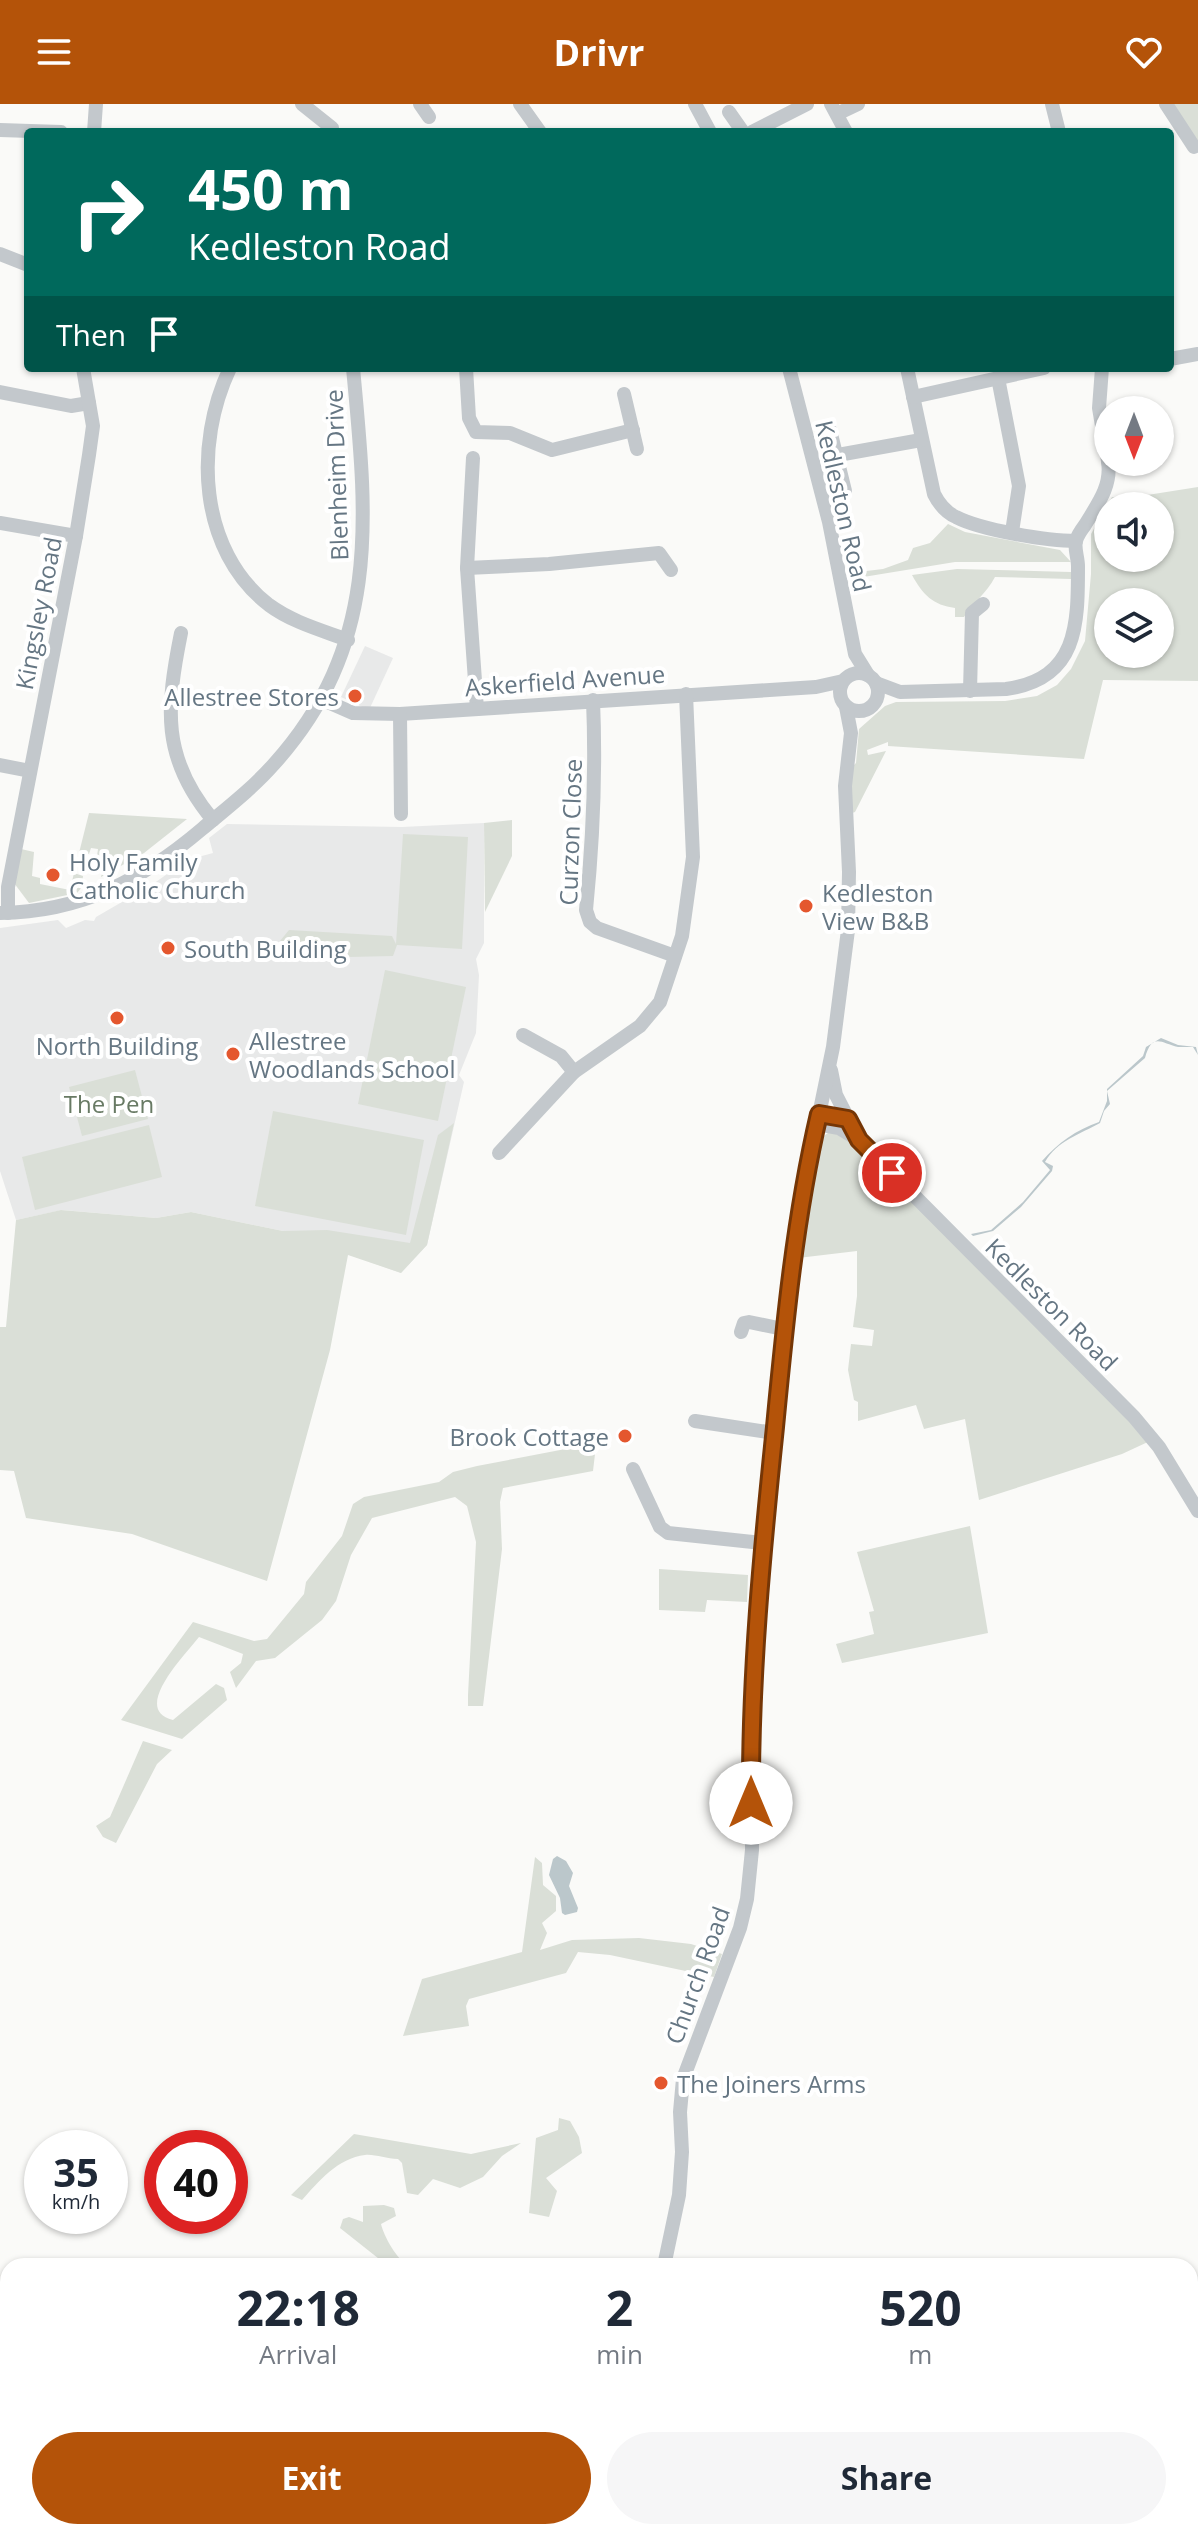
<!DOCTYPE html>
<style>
:root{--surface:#fff;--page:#f6f6f7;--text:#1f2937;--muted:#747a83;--accent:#b45309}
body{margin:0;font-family:"Open Sans",sans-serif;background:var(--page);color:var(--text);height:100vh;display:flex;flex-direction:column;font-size:30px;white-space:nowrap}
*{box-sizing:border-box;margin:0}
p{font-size:26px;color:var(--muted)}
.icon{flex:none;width:44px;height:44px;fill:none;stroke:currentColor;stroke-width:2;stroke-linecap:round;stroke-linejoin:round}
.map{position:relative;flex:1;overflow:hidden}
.details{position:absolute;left:0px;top:2154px;width:1198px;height:282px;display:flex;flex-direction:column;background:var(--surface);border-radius:24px 24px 0 0;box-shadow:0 2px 6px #0004}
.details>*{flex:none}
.hud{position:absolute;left:24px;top:24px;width:1150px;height:244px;border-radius:8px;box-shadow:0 2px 6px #0004;background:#00695c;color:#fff;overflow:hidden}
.needle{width:52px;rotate:180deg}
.fabs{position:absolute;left:1094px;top:292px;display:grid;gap:16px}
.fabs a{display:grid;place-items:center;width:80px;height:80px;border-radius:50%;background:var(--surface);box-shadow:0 2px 6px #0004;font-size:40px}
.speed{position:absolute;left:24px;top:2026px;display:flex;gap:16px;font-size:40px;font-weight:700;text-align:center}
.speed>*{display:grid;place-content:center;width:104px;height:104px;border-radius:50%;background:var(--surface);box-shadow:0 2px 6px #0004;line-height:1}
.speed small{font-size:20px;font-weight:400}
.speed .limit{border:12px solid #d22;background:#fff;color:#111}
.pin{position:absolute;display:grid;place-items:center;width:68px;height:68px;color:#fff;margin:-34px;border:4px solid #fff;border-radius:50%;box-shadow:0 2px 8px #0007}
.me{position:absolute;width:88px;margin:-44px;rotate:0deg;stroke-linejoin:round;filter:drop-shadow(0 0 6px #0008)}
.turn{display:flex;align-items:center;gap:28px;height:168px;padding:0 32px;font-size:36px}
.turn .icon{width:104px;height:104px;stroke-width:2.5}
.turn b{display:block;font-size:56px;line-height:68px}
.then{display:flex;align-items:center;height:76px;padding:0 32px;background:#0003;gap:16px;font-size:30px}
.eta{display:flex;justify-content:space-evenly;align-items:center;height:136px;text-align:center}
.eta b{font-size:48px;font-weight:700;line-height:56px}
.cta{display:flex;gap:16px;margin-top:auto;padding:16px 32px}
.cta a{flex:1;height:92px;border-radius:48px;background:var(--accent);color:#fff;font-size:32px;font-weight:700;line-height:92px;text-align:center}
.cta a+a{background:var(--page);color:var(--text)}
header{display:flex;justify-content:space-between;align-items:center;height:104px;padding:0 32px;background:var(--accent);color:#fff;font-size:36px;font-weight:700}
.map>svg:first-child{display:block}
</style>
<header><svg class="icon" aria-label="menu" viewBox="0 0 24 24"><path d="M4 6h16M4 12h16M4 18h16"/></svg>Drivr<svg class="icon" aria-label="heart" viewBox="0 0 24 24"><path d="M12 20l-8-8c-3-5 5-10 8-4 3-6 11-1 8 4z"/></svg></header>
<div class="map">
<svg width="1198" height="2435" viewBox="0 0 1198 2435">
<rect width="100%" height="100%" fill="#fafaf8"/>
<g fill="#e8e9e9">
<path d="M365,542L393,554L369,606L341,593Z"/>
<path d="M484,719V839L476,855L479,871L476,929L459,971L464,978L427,1141L401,1169L283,1127L191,1108L156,1114L62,1106L16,1116L0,1067V824L58,816L66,824L85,816L94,817L96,813L153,780L187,756L213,749L209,734L227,720L402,723Z"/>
</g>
<g fill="#dadfd7" fill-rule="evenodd">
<path d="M1171,0H1198V39Z"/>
<path d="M1198,383V577L1103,576L1084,655L888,642V638L867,646L868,651L886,647L855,708L849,710L851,664L856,659L859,625L885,602L896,598L1005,597L1037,592L1057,581L1071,565L1085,537L1091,470V430L1112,393L1122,395ZM1108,402H1160V454H1108ZM1108,498H1160V550H1108Z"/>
<path d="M948,420L965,428L1060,446L1071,458H955L851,475L850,469L883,465L908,456L913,444L930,439Z"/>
<path d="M957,465L1071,468V475L995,473C986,490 974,497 964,513H955V504C933,501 923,491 912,471Z"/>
<path d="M89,709L187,715L144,749L101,773L105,753L97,752L98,745L91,744L89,750L79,749Z"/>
<path d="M512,716V752L485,808L484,719Z"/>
<path d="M403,730L468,733L462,845L397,841L393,852L349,853L271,848L289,826L392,832L396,840Z"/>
<path d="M21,745L34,748L32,772L40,774V780L70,786L74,769L83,772L82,783L77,789L29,799L14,779Z"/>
<path d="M385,866L466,883L438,1017L358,1000Z"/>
<path d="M135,966L148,1015L82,1032L69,983Z"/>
<path d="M273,1007L424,1036L406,1131L255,1102Z"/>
<path d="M454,1019L427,1141L401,1169L348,1151L330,1246L267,1477L132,1430L26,1414L14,1367L0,1366V1223H6L16,1116L61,1106L156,1114L191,1108L283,1127L327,1126L410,1139L438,1031Z"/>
<path d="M149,1021L162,1073L35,1106L22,1053Z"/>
<path d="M835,1027L855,1037L1150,1337L1122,1350L979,1396L965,1315L924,1325L916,1301L858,1317V1298L854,1296L848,1266L851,1240L872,1242L874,1226L853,1223L857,1192V1147L798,1154L817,1045C821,1035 823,1029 835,1027Z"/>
<path d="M581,1342L595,1350L593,1367L503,1384L500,1398L502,1445L483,1602H468V1591L476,1438L467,1402L455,1393L372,1414L351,1451L336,1497L322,1516L275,1554L256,1557L236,1584L230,1568L241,1559L243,1550L199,1533C186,1550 130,1606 173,1616L216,1580L224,1584L227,1596L182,1635L121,1616L193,1518L254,1537L267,1535L304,1490L306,1478L342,1432L353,1400L364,1393L439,1378L453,1368L477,1362Z"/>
<path d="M970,1422L988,1529L842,1559L836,1540L874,1530L869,1508L874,1507L857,1448Z"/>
<path d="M659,1465L748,1471L747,1498L707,1496L705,1508L659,1506Z"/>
<path d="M143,1637L172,1646L157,1660L116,1739L103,1733L96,1722L110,1713Z"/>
<path d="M535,1753L542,1759L543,1781L556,1792V1807L542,1819L547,1829L540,1846L572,1836L639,1834L691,1840L722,1850L714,1873L610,1851L578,1848L566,1869L469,1895L466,1902L469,1922L403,1932L422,1875L522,1848Z"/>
<path d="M559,2014L570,2017L579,2033L582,2049L546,2074L557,2087L549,2113L529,2109L536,2034L558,2026Z"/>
<path d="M354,2030L471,2050L521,2039L502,2052L483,2073L460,2084L433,2075L418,2091L407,2089L402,2059L398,2055C386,2055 375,2050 365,2051C338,2054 319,2077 302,2096L291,2091Z"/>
<path d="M384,2101L394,2104L396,2112L381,2120C384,2133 397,2155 408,2162H388L340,2124L343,2115L349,2113L363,2118V2102Z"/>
<path d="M158,2428H396L393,2435H154Z"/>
</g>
<g fill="#bbc7cb">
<path d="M1161,934L1178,941L1196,943L1198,951L1193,943C1192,943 1179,943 1178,943C1161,939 1152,928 1145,954L1107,987L1110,1000L1104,1007L1100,1019C1080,1030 1057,1037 1045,1058L1053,1062L1052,1067L1021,1103L993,1127L973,1132L971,1130L991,1126L1023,1098L1050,1066L1042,1057C1058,1039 1076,1026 1099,1018L1107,997V985L1143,952L1146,943Z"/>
<path d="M557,1752L566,1757L573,1769L569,1782L578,1804L577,1808L565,1811L562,1809L560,1794L549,1771L553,1755Z"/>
</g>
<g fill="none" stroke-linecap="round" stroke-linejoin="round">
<g stroke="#c3c8cc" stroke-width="14">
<path d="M302,0L332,24"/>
<path d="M420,0L429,13"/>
<path d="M520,0L540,28"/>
<path d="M695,0L710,28"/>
<path d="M831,0L846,28"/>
<path d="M1052,0L1059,28"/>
<path d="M1166,0L1194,43"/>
<path d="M729,8L743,28"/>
<path d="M837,10L858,0"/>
<path d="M0,26L61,28"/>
<path d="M94,28L96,0"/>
<path d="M752,28L807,0"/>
<path d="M0,150L28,161"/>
<path d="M1170,255L1198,250"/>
<path d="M230,264C194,340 198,446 269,501C292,518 321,526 348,536"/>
<path d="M466,264L469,314L476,328L510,329L552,346L633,326"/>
<path d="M789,264L829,418L855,550L868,571"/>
<path d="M907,264L934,390C939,400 945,408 956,413C981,426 1047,437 1076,437"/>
<path d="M1102,264L1099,304L1108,357"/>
<path d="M998,274L1019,382L1012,428"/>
<path d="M0,288L71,302L89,299"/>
<path d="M624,290L637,345"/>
<path d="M913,293L1044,264"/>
<path d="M830,326L845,387"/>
<path d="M838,351L921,336"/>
<path d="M473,354L467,464L477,605"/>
<path d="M0,419L76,432"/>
<path d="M467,464L549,460L659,449L671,466"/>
<path d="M181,529C166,604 161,654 213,716"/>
<circle cx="859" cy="588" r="19"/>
<path d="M876,579L900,588L1006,585C1078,575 1078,521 1078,462C1078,454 1074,444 1076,437C1077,432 1082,425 1085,421C1097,401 1112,382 1108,358"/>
<path d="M970,587L972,509L983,500"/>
<path d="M321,595L353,609L400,610L816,583L843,577"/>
<path d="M593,596C596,666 593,736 586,806L590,818L597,824L675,852"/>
<path d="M400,610L401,710"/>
<path d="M0,661L30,667"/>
<path d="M0,809C81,808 142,776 202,725C227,704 253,684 274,660C382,540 367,413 353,264"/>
<path d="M8,809V783L76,432L89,351L93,322L83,264"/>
<path d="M523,931L561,952L574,968"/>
<path d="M831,966L836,991L859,1036L1134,1313L1159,1343L1198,1407"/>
<path d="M817,1020L839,1024L859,1036"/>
<path d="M499,1049L574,968L640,922L660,898L682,832L693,753L686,590"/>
<path d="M741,1228L744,1219L749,1218L783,1225"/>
<path d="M695,1317L774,1329"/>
<path d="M633,1365L660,1423L668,1429L762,1439"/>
<path d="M664,2162L679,2091L682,2048L680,2008L683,1975L740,1824L747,1795L752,1746L751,1648L762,1439L783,1225L799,1108L833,943L848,826L849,768L845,682L851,629L846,603"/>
<path d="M465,2435L473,2428"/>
<path d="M600,2435L602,2428"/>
</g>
</g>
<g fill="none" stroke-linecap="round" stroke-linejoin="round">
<g stroke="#753606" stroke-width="20">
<path id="route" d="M751,1699C750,1573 762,1448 775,1323C785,1218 795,1113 819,1010L848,1015L859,1036L892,1069"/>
</g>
<use href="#route" stroke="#b45309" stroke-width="14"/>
</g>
<g fill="#e4572e" stroke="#fff" stroke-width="3">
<circle cx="355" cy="592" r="8"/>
<circle cx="53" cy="771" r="8"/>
<circle cx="806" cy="802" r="8"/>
<circle cx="168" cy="844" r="8"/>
<circle cx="117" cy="914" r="8"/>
<circle cx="233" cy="950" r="8"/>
<circle cx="625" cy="1332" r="8"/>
<circle cx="661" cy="1979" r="8"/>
</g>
<g text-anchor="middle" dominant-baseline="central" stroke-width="8" stroke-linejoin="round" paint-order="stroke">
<g font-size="24" fill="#657683" stroke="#fff">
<text transform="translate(336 371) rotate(-92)">Blenheim Drive</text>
<text transform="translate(844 402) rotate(77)">Kedleston Road</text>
<text transform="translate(38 509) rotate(-79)">Kingsley Road</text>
<text transform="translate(565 576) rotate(-4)">Askerfield Avenue</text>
<text transform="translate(570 728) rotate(-88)">Curzon Close</text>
<text transform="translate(1052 1200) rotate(45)">Kedleston Road</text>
<text transform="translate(697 1871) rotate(-70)">Church Road</text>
</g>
<g font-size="24" fill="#657683" stroke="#fff" text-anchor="start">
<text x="339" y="592" text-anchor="end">Allestree Stores</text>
<text x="69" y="757">Holy Family<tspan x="69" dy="28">Catholic Church</tspan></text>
<text x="822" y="788">Kedleston<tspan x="822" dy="28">View B&amp;B</tspan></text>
<text x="184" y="844">South Building</text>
<text x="249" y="936">Allestree<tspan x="249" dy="28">Woodlands School</tspan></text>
<text x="117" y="941" text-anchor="middle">North Building</text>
<text x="609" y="1332" text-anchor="end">Brook Cottage</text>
<text x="677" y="1979">The Joiners Arms</text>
</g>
<g font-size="24" fill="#687a64" stroke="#fff">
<text x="109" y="999">The Pen</text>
</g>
</g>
</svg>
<div class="fabs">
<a><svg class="needle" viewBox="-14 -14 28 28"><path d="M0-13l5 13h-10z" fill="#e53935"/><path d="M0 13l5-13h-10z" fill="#747a83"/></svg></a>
<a><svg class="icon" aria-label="sound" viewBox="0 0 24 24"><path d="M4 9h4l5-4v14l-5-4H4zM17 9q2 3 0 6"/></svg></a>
<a><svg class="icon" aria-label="layers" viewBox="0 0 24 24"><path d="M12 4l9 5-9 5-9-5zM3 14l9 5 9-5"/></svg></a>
</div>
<div class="speed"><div>35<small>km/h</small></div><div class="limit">40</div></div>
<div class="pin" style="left:892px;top:1069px;background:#d93025"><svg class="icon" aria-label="arrive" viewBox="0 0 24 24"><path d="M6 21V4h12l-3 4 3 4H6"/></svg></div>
<svg class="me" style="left:751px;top:1699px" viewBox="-20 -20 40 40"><circle r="19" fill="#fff"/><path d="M0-13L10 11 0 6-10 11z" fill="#b45309"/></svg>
<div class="hud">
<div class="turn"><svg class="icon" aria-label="right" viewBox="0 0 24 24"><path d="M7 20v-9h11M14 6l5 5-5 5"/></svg><div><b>450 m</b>Kedleston Road</div></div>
<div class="then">Then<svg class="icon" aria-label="arrive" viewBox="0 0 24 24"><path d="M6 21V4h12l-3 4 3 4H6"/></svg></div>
</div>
<section class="details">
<div class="eta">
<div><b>22:18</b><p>Arrival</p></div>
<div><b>2</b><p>min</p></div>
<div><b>520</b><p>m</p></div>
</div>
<div class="cta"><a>Exit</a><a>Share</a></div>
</section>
</div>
